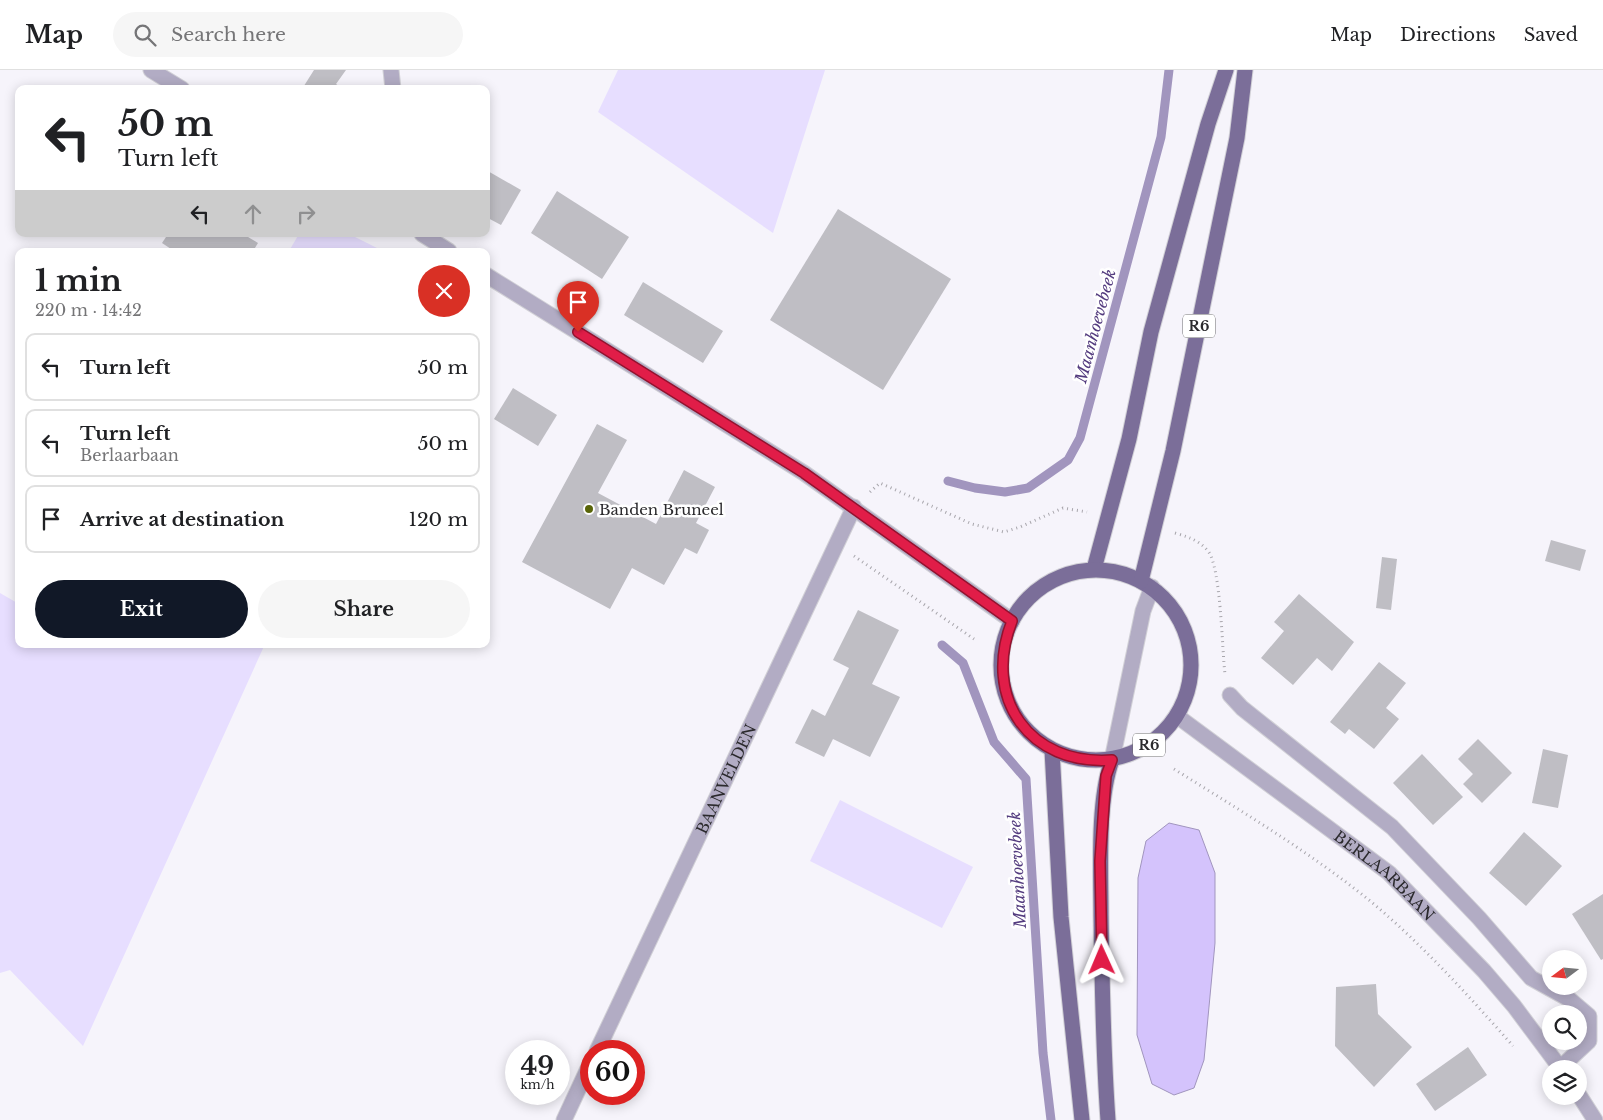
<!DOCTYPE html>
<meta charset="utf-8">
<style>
:root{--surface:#fff;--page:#f6f6f6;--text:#202124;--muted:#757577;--line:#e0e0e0;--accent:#111827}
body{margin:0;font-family:"Libre Baskerville",serif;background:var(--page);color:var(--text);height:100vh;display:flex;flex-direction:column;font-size:19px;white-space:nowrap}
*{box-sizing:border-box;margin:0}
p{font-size:16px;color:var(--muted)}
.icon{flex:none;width:28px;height:28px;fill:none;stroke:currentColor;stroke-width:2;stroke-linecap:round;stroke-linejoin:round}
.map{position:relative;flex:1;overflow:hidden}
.drawer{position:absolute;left:15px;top:178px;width:475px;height:400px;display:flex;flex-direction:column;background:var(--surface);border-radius:10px;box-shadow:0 2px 12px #0003}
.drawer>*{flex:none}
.top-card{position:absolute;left:15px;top:15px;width:475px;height:152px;border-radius:10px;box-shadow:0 2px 12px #0003;background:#fff;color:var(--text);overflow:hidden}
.needle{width:32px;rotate:254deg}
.fabs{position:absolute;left:1542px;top:880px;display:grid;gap:10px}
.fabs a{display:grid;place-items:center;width:45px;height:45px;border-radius:50%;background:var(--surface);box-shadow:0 2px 12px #0003;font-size:25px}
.speed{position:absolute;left:505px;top:970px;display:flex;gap:10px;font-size:25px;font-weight:700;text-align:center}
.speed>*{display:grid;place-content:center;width:65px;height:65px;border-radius:50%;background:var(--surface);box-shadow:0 2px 12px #0003;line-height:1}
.speed small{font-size:12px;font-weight:400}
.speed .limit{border:8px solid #d22;background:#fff;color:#111}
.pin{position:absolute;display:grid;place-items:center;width:42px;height:42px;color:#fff;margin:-51px -21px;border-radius:50% 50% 50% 0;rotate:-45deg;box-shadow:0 0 5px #0007}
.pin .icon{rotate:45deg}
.me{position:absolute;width:55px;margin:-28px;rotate:359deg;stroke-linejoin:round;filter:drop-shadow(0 0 4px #0008)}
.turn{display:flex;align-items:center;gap:18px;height:105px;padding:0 20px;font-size:22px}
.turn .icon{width:65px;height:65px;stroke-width:2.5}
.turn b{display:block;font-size:35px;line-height:42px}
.lanes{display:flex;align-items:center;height:48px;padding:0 20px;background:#0003;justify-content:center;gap:25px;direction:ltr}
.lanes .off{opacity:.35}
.round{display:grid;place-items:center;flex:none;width:52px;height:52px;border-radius:26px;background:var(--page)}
.headline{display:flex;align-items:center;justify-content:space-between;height:85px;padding:0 20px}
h1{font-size:30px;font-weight:700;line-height:38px}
.cta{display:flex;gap:10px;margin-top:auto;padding:10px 20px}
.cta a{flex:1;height:58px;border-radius:30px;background:var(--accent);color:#fff;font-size:20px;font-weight:700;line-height:58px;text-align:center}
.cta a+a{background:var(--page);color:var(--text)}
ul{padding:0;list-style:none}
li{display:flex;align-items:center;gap:15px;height:68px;margin:0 10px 8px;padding:0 10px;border:2px solid var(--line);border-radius:10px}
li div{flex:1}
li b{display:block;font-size:19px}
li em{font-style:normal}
header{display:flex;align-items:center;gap:30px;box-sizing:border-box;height:70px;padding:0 25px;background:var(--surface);border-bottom:1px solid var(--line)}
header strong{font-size:24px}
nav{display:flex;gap:28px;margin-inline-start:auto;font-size:18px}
.search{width:350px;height:45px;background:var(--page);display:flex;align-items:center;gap:12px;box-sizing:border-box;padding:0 18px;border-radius:28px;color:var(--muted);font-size:19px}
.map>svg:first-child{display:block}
</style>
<header>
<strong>Map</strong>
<div class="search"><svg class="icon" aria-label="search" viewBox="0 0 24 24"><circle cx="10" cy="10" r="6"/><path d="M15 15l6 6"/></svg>Search here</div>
<nav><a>Map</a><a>Directions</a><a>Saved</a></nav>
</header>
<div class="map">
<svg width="1603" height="1050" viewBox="0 0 1603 1050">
<rect width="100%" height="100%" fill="#f6f4fb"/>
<g fill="#e7deff">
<path d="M618,0H825L773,163L598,42Z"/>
<path d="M299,164H349L383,181H289Z"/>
<path d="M0,523L19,534V574H265L83,976L10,900L0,903Z"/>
<path d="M840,730L973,797L942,858L810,791Z"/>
</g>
<path fill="#d4c3fc" stroke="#a195be" d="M1169,753L1199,760L1215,803V873L1204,990L1194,1018L1174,1025L1152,1014L1137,965L1138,808L1146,771Z"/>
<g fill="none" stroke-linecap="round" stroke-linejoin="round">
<g stroke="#a195be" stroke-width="9">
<path d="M948,411L975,418L1005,422L1028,418L1068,390L1080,368L1161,67L1169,0"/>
<path d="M942,575L963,593L994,672L1026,709L1043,983L1051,1050"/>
</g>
</g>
<g fill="#bfbec4">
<path d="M314,0H346L336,14L343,19H302Z"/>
<path d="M486,100L521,120L501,155L486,147Z"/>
<path d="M557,121L629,167L602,209L531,163Z"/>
<path d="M838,139L951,209L883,320L770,250Z"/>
<path d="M168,164H243L258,173L253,181H174L162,173Z"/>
<path d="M643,212L723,261L703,293L624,245Z"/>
<path d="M513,318L557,345L538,376L494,349Z"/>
<path d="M597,354L627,370L598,423L656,454L684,400L715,417L696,453L709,460L697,484L685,478L664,515L632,498L610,539L522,492Z"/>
<path d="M1551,470L1586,480L1580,501L1545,491Z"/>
<path d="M1382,487L1397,489L1391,540L1376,538Z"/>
<path d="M1299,524L1354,572L1332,601L1317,588L1293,615L1261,588L1284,561L1274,552Z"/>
<path d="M858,540L899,560L872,614L900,627L870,687L833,669L824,687L795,673L812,639L825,646L849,598L833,590Z"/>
<path d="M1379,592L1406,613L1386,638L1399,649L1374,679L1349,659L1345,664L1330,652Z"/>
<path d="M1478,669L1512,703L1482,733L1463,714L1473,704L1458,689Z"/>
<path d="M1543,679L1568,685L1558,738L1532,733Z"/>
<path d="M1422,684L1463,727L1433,755L1393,713Z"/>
<path d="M1524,762L1562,796L1526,836L1489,803Z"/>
<path d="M1603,824V889L1601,890L1572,844Z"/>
<path d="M1376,914L1378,944L1412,977L1374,1017L1335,976L1336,917Z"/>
<path d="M1468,977L1487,1005L1435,1041L1416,1014Z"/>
</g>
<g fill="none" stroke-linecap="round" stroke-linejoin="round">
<g stroke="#d1d0d6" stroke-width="17">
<path id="service" d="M1112,690L1143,541L1152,517"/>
</g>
<g stroke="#d1d0d6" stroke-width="17">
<g id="minor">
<path d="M391,0L393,19"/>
<path d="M1230,625L1242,638L1392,757L1479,848L1531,908L1569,929L1589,946V971L1560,998"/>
<path id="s1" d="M597,981L854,437"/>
<path d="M564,1050L591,992"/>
</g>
</g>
<g stroke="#d1d0d6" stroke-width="17">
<g id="tertiary">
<path d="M151,0L182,19"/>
<path d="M422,164L449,181"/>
<path d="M486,205L804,403L1012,551"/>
<path id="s2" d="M1177,646L1389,803L1484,901L1514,936L1561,999"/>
<path d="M1579,1025L1595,1050"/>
</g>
</g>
<g stroke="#d1d0d6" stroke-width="17">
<g id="primary">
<path d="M1094,499L1129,369L1151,262L1208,54L1226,0"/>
<circle cx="1096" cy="595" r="95"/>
<path d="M1141,511L1173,381L1237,68L1245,0"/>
<path d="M1052,680L1061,847L1082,1050"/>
<path d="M1108,1050C1103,982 1102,913 1101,845C1101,800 1097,731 1112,690"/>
</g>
</g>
<g stroke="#a8a6ac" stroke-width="3" stroke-dasharray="1 4" stroke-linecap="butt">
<path d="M870,422L880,413L972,454L1004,462L1020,457L1063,438L1087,442"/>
<path d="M1175,463C1188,467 1199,470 1208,481C1221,497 1222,580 1225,604"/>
<path d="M854,486L974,569"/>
<path d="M1174,699C1241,741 1308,781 1369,830C1422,874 1468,925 1513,976"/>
</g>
<use href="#service" stroke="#b2acc4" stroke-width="15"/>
<use href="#minor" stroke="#b2acc4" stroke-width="15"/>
<use href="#tertiary" stroke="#b2acc4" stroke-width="15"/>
<use href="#primary" stroke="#7b6e99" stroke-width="15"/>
</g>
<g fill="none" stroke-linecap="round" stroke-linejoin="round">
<g stroke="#92132f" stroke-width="12">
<path id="route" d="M578,262L804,403L1012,551C982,628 1029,696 1112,690L1106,706L1100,791L1102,890"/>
</g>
<use href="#route" stroke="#e11d48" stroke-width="9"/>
</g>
<circle fill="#596509" stroke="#fff" stroke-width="2" cx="589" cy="439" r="5"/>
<g text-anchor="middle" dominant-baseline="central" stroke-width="5" stroke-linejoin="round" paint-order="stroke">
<g fill="#fff" stroke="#6b6a6c" stroke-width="1">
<rect x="1183" y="244.5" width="32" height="23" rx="4"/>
<rect x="1133" y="663.5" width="32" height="23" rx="4"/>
</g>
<g font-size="14" font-weight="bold" fill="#2b2a2d">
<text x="1199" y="256">R6</text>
<text x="1149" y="675">R6</text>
</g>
<g font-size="15" fill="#2b2a2d" stroke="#fff" text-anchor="start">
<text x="599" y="439">Banden Bruneel</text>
</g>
<g font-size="15" fill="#2b2a2d" stroke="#fff">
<text stroke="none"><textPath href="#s1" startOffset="301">BAANVELDEN</textPath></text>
<text stroke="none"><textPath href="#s2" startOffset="262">BERLAARBAAN</textPath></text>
</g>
<g font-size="16" font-style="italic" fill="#543c7f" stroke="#fff">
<text transform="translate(1095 256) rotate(-75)">Maanhoevebeek</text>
<text transform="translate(1017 800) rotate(-93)">Maanhoevebeek</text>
</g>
</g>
</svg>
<div class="fabs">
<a><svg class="needle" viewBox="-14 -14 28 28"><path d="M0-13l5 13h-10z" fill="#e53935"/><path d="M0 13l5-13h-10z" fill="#757577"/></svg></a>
<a><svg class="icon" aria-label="search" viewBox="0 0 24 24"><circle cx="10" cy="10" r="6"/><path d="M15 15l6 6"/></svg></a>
<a><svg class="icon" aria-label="layers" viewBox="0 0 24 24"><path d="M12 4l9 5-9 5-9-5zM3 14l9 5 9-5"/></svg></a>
</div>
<div class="speed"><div>49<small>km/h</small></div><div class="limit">60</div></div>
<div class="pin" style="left:578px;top:262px;background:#d93025"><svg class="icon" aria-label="arrive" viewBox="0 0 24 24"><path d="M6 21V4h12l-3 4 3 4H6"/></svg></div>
<svg class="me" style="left:1102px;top:890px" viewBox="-20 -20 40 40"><path d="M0-17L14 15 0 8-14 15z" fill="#e11d48" stroke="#fff" stroke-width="4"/></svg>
<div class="top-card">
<div class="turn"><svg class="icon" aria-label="left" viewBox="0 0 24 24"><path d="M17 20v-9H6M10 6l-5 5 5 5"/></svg><div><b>50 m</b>Turn left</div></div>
<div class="lanes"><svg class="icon" aria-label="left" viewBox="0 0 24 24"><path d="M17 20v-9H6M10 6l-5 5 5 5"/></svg><svg class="icon off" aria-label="ahead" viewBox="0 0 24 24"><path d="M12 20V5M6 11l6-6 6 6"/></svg><svg class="icon off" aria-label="right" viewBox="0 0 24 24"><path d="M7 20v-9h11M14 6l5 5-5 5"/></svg></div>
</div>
<section class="drawer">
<div class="headline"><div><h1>1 min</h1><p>220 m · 14:42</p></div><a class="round" style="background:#d93025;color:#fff"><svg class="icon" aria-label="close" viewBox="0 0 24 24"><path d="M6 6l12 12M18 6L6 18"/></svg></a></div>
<ul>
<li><svg class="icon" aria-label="left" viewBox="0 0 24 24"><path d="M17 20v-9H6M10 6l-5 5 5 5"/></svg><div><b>Turn left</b></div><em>50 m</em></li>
<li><svg class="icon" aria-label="left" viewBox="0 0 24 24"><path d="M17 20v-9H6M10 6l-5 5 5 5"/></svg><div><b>Turn left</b><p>Berlaarbaan</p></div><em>50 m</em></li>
<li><svg class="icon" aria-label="arrive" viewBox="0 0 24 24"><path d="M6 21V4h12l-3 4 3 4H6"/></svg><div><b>Arrive at destination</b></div><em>120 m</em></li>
</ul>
<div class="cta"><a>Exit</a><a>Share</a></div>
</section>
</div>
